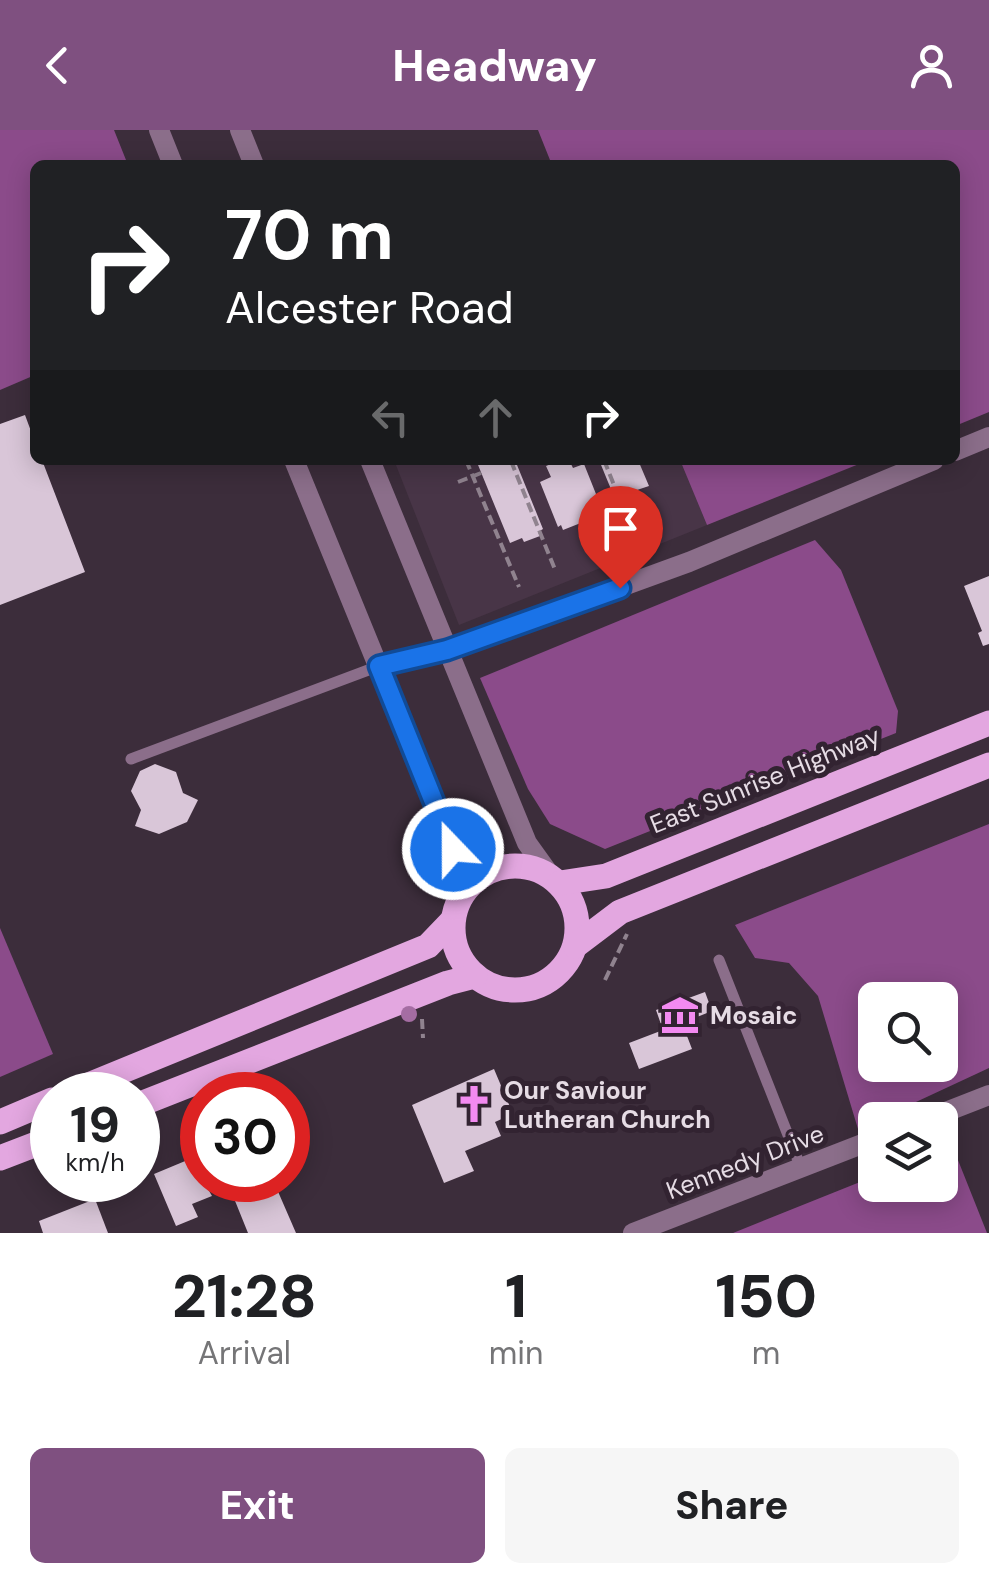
<!DOCTYPE html>
<style>
:root{--surface:#fff;--page:#f6f6f6;--text:#202124;--muted:#757577;--accent:#7f5080}
body{margin:0;font-family:"DM Sans",sans-serif;background:var(--page);color:var(--text);height:100vh;display:flex;flex-direction:column;font-size:38px;white-space:nowrap}
*{box-sizing:border-box;margin:0}
p{font-size:32px;color:var(--muted)}
.icon{flex:none;width:55px;height:55px;fill:none;stroke:currentColor;stroke-width:2;stroke-linecap:round;stroke-linejoin:round}
.map{position:relative;height:1103px;overflow:hidden}
.side{display:flex;flex-direction:column;background:var(--surface);flex:1}
.side>*{flex:none}
.guide{position:absolute;left:30px;top:30px;width:930px;height:305px;border-radius:15px;box-shadow:0 5px 25px #0003;background:#202124;color:#fff;overflow:hidden}
.fabs{position:absolute;left:858px;top:852px;display:grid;gap:20px}
.fabs a{display:grid;place-items:center;width:100px;height:100px;border-radius:15px;background:var(--surface);box-shadow:0 5px 25px #0003;font-size:50px}
.speed{position:absolute;left:30px;top:942px;display:flex;gap:20px;font-size:50px;font-weight:700;text-align:center}
.speed>*{display:grid;place-content:center;width:130px;height:130px;border-radius:50%;background:var(--surface);box-shadow:0 5px 25px #0003;line-height:1}
.speed small{font-size:25px;font-weight:400}
.speed .limit{border:15px solid #d22;background:#fff;color:#111}
.pin{position:absolute;display:grid;place-items:center;width:85px;height:85px;color:#fff;margin:-102px -42px;border-radius:50% 50% 50% 0;rotate:-45deg;box-shadow:0 0 10px #0007}
.pin .icon{rotate:45deg}
.me{position:absolute;width:110px;margin:-55px;rotate:338deg;stroke-linejoin:round;filter:drop-shadow(0 0 8px #0008)}
.turn{display:flex;align-items:center;gap:35px;height:210px;padding:0 30px;font-size:45px}
.turn .icon{width:130px;height:130px;stroke-width:2.5}
.turn b{display:block;font-size:70px;line-height:85px}
.lanes{display:flex;align-items:center;height:95px;padding:0 30px;background:#0003;justify-content:center;gap:50px;direction:ltr}
.lanes .off{opacity:.35}
.eta{display:flex;justify-content:space-evenly;align-items:center;height:170px;text-align:center}
.eta b{font-size:60px;font-weight:800;line-height:70px}
.cta{display:flex;gap:20px;margin-top:auto;padding:20px 30px}
.cta a{flex:1;height:115px;border-radius:15px;background:var(--accent);color:#fff;font-size:40px;font-weight:800;line-height:115px;text-align:center}
.cta a+a{background:var(--page);color:var(--text)}
header{display:flex;justify-content:space-between;align-items:center;height:130px;padding:0 30px;background:var(--accent);color:#fff;font-size:45px;font-weight:800}
.map>svg:first-child{display:block}
</style>
<header><svg class="icon" aria-label="back" viewBox="0 0 24 24"><path d="M15 5l-7 7 7 7"/></svg>Headway<svg class="icon" aria-label="person" viewBox="0 0 24 24"><circle cx="12" cy="8" r="4"/><path d="M4 21q1-7 8-7t8 7"/></svg></header>
<div class="map">
<svg width="989" height="1103" viewBox="0 0 989 1103">
<rect width="100%" height="100%" fill="#3c2d3b"/>
<path fill="#483547" d="M394,330H680L707,395L459,495Z"/>
<g fill="#8b4b8a" fill-rule="evenodd">
<path d="M0,0H114L128,35H35V245L0,260Z"/>
<path d="M538,0H989V282L955,296V35H552Z"/>
<path d="M680,330H869L707,395Z"/>
<path d="M815,410L841,440L898,581L896,603L605,719L550,694L528,659L480,548Z"/>
<path d="M989,694V938L858,999L818,866L789,833L755,828L735,795ZM940,870V935H875V870Z"/>
<path d="M0,798L53,924L0,947Z"/>
<path d="M952,1015L987,1103H733L875,1046V1055H940V1019Z"/>
</g>
<g fill="#d9c6d8">
<path d="M25,285L35,312V330H42L85,442L0,475V294Z"/>
<path d="M476,330H515L543,399L538,402L540,406L524,412L522,408L510,413Z"/>
<path d="M561,330H569L573,338L584,334L602,379L599,380L601,385L563,400L561,395L558,397L540,352L551,347L546,336Z"/>
<path d="M599,330H638L649,356L637,360L639,365L623,371L621,367L615,369Z"/>
<path d="M989,446V514L983,516L978,503L982,501L964,456Z"/>
<path d="M155,634L176,642L183,663L198,670L187,692L159,704L135,696L141,680L131,661L140,641Z"/>
<path d="M705,862L712,881L682,893L692,919L639,939L629,913L663,900L656,880Z"/>
<path d="M494,939L513,984L495,992L501,1006L465,1021L474,1041L444,1053L412,975Z"/>
<path d="M202,1024V1050H273L296,1103H248L227,1051L208,1059L212,1066L192,1074L198,1087L176,1096L154,1044Z"/>
<path d="M95,1069L108,1103H43L39,1091Z"/>
</g>
<g fill="none" stroke-linecap="round" stroke-linejoin="round">
<g stroke="#90838f" stroke-width="4" stroke-dasharray="10 5" stroke-linecap="butt">
<path d="M466,330L519,457"/>
<path d="M604,330L636,410"/>
<path d="M511,331L556,442"/>
<path d="M458,352L481,343"/>
<path d="M605,850L627,804"/>
<path d="M422,889L423,908"/>
</g>
<g stroke="#8b6e8a" stroke-width="11">
<path d="M131,629L379,536"/>
<path d="M719,830L801,1038"/>
</g>
<g stroke="#8b6e8a" stroke-width="20">
<path d="M159,0L173,35"/>
<path d="M240,0L254,35"/>
<path d="M955,321L989,307"/>
<path d="M294,330L459,734L462,764"/>
<path d="M370,330L527,713L550,745"/>
<path d="M379,536L447,520L689,432L934,330"/>
<path d="M925,990L989,965"/>
<path d="M633,1103L875,1009"/>
</g>
<g stroke="#e3a7e0" stroke-width="25">
<circle cx="515" cy="798" r="62"/>
<path d="M560,753L606,746L989,593"/>
<path d="M575,816L620,782L989,635"/>
<path d="M64,965L428,816L452,791"/>
<path d="M138,975L448,853L475,846"/>
<path d="M0,992L52,970"/>
<path d="M0,1028L52,1008"/>
</g>
</g>
<circle fill="#a56da3" cx="409" cy="884" r="8"/>
<g fill="none" stroke-linecap="round" stroke-linejoin="round">
<g stroke="#114b97" stroke-width="25">
<path id="route" d="M453,719L379,536L447,520L620,458"/>
</g>
<use href="#route" stroke="#1a73e8" stroke-width="18"/>
</g>
<defs>
<g id="museum-bare" transform="scale(3)"><path d="M0-6L6-3V-2H-6V-3ZM-5-1h2V3h-2ZM-1-1h2V3h-2ZM3-1h2V3H3ZM-6 4H6V6H-6Z" fill="#f38af1" stroke="#322331" stroke-width="2.5" paint-order="stroke"/></g>
<g id="church-bare" transform="scale(3)"><path d="M-1.2-6h2.4v3.5h3.3v2.4h-3.3V6h-2.4V-.1h-3.3v-2.4h3.3Z" fill="#f38af1" stroke="#322331" stroke-width="2.5" paint-order="stroke"/></g>
</defs>
<g fill-rule="evenodd">
<use href="#museum-bare" x="680" y="885"/>
<use href="#church-bare" x="474" y="974"/>
</g>
<g text-anchor="middle" dominant-baseline="central" stroke-width="10" stroke-linejoin="round" paint-order="stroke">
<g font-size="25" fill="#e6dce5" stroke="#322331">
<text transform="translate(765 650) rotate(-22)">East Sunrise Highway</text>
<text transform="translate(745 1032) rotate(-21)">Kennedy Drive</text>
</g>
<g font-size="25" font-weight="bold" fill="#e6dce5" stroke="#322331" text-anchor="start">
<text x="710" y="885">Mosaic</text>
<text x="504" y="960">Our Saviour<tspan x="504" dy="29">Lutheran Church</tspan></text>
</g>
</g>
</svg>
<div class="fabs">
<a><svg class="icon" aria-label="search" viewBox="0 0 24 24"><circle cx="10" cy="10" r="6"/><path d="M15 15l6 6"/></svg></a>
<a><svg class="icon" aria-label="layers" viewBox="0 0 24 24"><path d="M12 4l9 5-9 5-9-5zM3 14l9 5 9-5"/></svg></a>
</div>
<div class="speed"><div>19<small>km/h</small></div><div class="limit">30</div></div>
<div class="pin" style="left:620px;top:458px;background:#d93025"><svg class="icon" aria-label="arrive" viewBox="0 0 24 24"><path d="M6 21V4h12l-3 4 3 4H6"/></svg></div>
<svg class="me" style="left:453px;top:719px" viewBox="-20 -20 40 40"><circle r="17" fill="#1a73e8" stroke="#fff" stroke-width="3"/><path d="M0-11L8 9 0 5-8 9z" fill="#fff"/></svg>
<div class="guide">
<div class="turn"><svg class="icon" aria-label="right" viewBox="0 0 24 24"><path d="M7 20v-9h11M14 6l5 5-5 5"/></svg><div><b>70 m</b>Alcester Road</div></div>
<div class="lanes"><svg class="icon off" aria-label="left" viewBox="0 0 24 24"><path d="M17 20v-9H6M10 6l-5 5 5 5"/></svg><svg class="icon off" aria-label="ahead" viewBox="0 0 24 24"><path d="M12 20V5M6 11l6-6 6 6"/></svg><svg class="icon" aria-label="right" viewBox="0 0 24 24"><path d="M7 20v-9h11M14 6l5 5-5 5"/></svg></div>
</div>
</div>
<section class="side">
<div class="eta">
<div><b>21:28</b><p>Arrival</p></div>
<div><b>1</b><p>min</p></div>
<div><b>150</b><p>m</p></div>
</div>
<div class="cta"><a>Exit</a><a>Share</a></div>
</section>
